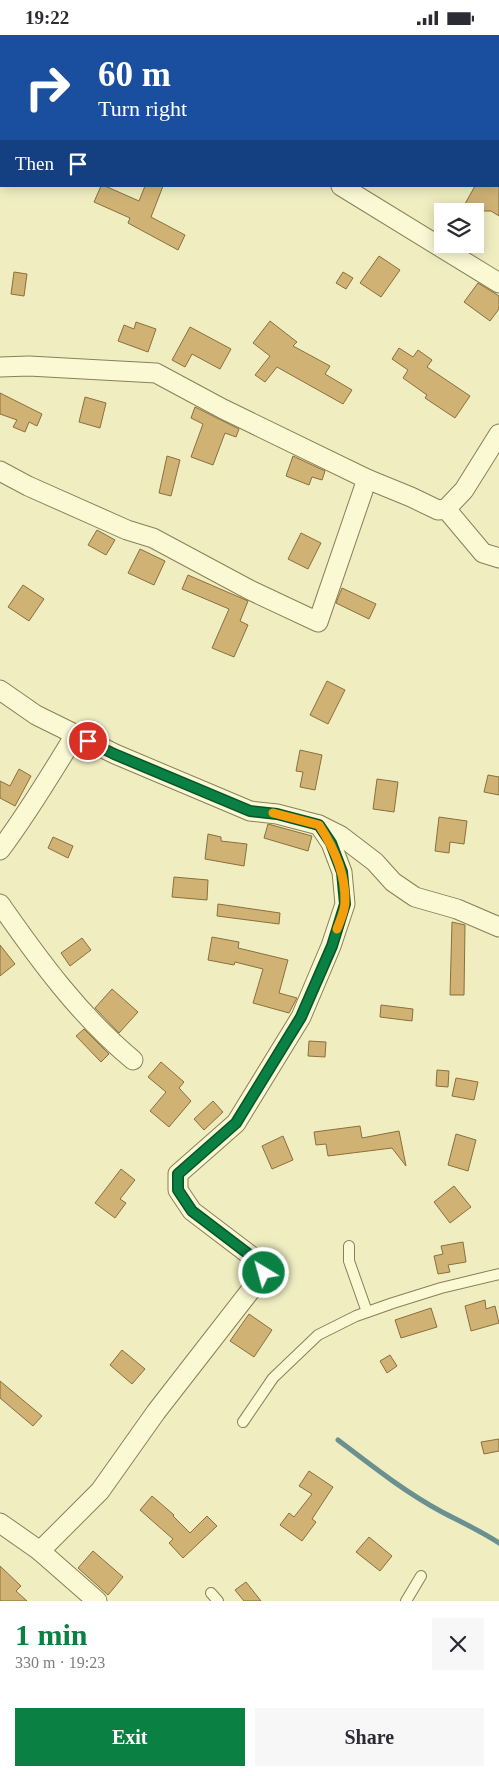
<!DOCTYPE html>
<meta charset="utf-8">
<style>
:root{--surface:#fff;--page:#f7f7f7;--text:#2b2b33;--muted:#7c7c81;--accent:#0b8043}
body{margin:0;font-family:Georgia,serif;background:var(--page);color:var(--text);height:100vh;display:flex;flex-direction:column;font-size:19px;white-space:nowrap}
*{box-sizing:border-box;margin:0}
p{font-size:16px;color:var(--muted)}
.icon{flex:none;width:28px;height:28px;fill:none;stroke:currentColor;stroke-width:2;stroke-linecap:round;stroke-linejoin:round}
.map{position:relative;height:1566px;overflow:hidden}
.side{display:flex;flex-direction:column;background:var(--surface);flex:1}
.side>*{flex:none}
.top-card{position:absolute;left:0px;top:0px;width:500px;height:152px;box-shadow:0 2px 12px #0003;background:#1a4fa0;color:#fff;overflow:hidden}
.buttons{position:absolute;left:434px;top:168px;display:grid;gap:10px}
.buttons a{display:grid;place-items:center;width:50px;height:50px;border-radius:0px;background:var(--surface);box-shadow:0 2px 12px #0003;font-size:25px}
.pin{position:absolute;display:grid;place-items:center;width:42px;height:42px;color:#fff;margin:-21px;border:2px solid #fff;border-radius:50%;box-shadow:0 1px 5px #0007}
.me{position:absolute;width:55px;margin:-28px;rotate:323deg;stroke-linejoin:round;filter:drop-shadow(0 0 4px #0008)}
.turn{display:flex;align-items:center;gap:18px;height:105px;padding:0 15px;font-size:22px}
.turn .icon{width:65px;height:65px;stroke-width:2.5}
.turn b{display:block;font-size:35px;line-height:42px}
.then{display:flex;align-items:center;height:48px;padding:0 15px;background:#0003;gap:10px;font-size:19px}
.round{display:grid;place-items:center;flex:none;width:52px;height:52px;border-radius:0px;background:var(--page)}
.head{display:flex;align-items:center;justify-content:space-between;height:85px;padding:0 15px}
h1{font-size:30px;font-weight:700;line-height:38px;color:var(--accent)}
.cta{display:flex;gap:10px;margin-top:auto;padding:10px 15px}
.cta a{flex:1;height:58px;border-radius:0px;background:var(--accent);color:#fff;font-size:20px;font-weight:700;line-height:58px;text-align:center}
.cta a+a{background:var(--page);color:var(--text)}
.status{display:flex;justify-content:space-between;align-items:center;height:35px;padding:0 25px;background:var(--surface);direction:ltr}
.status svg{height:14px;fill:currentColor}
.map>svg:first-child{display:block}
</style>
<div class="status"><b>19:22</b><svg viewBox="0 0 49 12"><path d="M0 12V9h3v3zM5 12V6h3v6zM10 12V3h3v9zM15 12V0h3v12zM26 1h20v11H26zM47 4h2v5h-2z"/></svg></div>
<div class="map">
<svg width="499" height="1566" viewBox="0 0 499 1566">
<rect width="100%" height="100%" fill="#f0eec1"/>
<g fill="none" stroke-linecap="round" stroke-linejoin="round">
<path stroke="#6a9090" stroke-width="5" d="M338,1405C372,1431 405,1457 442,1477C461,1487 481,1496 499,1508"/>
</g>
<g fill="#d0b275" stroke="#8a6f3c">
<path d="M101,151H105L139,166L145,151H163L151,182L185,200L178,215L128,188L130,183L94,167Z"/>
<path d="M475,151H499V181L491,176H461Z"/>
<path d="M379,221L400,235L381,262L360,248Z"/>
<path d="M14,237L27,239L24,261L11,259Z"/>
<path d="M343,237L353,243L346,254L336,248Z"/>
<path d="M478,248L499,261V274L490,286L464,267Z"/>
<path d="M270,286L297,307L293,311L330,331L325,339L352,355L343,369L277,332L265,347L255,340L270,321L253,308Z"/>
<path d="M136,287L156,294L148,317L118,306L124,290L134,294Z"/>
<path d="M190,292L231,314L220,334L192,319L185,332L172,325Z"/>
<path d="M399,313L413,322L418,315L432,325L427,332L470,361L455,383L425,363L427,360L403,343L408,335L392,324Z"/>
<path d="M0,358L42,379L37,391L29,387L25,397L13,392L17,385L0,379Z"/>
<path d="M85,362L106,368L100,393L79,387Z"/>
<path d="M195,372L239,394L236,402L225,398L213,430L191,422L203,389L191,383Z"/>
<path d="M167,421L180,425L171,461L159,458Z"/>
<path d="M293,421L325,436L322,445L312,442L309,450L286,441Z"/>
<path d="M97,495L115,505L106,520L88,510Z"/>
<path d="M301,498L321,508L308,534L288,524Z"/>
<path d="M140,514L165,526L154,550L128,538Z"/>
<path d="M188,540L248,566L240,586L248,590L234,622L212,613L229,574L182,554Z"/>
<path d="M23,550L44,564L29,586L8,572Z"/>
<path d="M342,553L376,569L369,584L336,568Z"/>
<path d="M327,646L345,655L328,689L310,680Z"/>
<path d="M300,715L322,720L315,755L300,752L303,737L296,736Z"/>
<path d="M19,734L31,741L15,771L0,763V746L10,751Z"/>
<path d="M488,740L499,742V760L484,757Z"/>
<path d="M377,744L398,747L394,777L373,774Z"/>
<path d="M439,782L467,786L464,809L450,807L449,818L435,816Z"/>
<path d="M268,789L312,801L308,816L264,803Z"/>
<path d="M208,799L221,802V806L247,809L244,831L205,824Z"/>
<path d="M53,802L73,811L68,823L48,813Z"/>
<path d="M174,842L208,845L207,865L172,862Z"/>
<path d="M218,869L280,878L279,889L217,881Z"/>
<path d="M452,887L465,890L464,960H450Z"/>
<path d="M212,902L239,907L238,913L288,925L279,958L297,963L289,978L253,968L263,934L235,927L234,930L208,925Z"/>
<path d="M82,903L91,915L70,931L61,918Z"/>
<path d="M0,910L15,929L0,941Z"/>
<path d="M112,954L138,977L119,998L95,973Z"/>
<path d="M381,970L413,974L412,986L380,982Z"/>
<path d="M84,994L109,1019L101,1027L76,1001Z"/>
<path d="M309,1006L326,1007L325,1022L308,1021Z"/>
<path d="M161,1027L184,1047L179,1053L191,1066L169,1092L150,1076L166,1057L148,1042Z"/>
<path d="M437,1035L449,1036L448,1052L436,1051Z"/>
<path d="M456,1043L478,1047L474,1065L452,1061Z"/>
<path d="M213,1066L223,1077L204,1095L194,1084Z"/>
<path d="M360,1091L362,1103L399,1096L406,1131L392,1113L328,1121L326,1109L316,1110L314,1097Z"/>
<path d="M456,1099L476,1105L468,1136L448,1130Z"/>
<path d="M283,1101L293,1125L272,1134L262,1111Z"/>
<path d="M121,1134L135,1145L120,1164L126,1168L115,1183L95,1168Z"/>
<path d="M454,1151L471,1172L450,1188L434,1167Z"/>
<path d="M463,1207L466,1227L448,1230L450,1237L438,1239L434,1221L443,1219L441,1211Z"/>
<path d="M485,1265L486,1274L495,1271L499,1288L471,1296L465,1271Z"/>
<path d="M431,1273L437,1292L401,1303L395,1285Z"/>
<path d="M249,1279L272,1295L254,1322L230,1306Z"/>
<path d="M122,1315L145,1334L132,1349L110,1330Z"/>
<path d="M390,1320L397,1331L387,1338L380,1326Z"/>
<path d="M0,1346L42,1381L33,1391L0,1363Z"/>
<path d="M499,1404V1416L484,1419L481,1407Z"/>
<path d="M309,1436L333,1452L312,1484L316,1487L302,1506L280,1490L289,1478L294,1482L312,1459L299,1451Z"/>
<path d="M152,1461L174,1480L173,1481L190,1498L207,1481L217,1491L183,1523L169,1508L173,1504L140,1475Z"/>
<path d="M369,1502L392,1521L380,1536L356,1517Z"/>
<path d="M93,1516L123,1542L108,1560L78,1533Z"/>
<path d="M0,1531L21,1551L16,1556L27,1566H0Z"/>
<path d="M246,1547L261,1566H244L235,1555Z"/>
</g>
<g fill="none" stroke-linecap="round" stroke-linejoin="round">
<g stroke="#8a7f57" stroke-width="12">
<g id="lane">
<path d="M349,1211V1226L367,1277"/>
<path d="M243,1387L273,1343L318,1300L356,1281L393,1268L441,1253L499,1239"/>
<path d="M211,1558L218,1566"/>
<path d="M406,1566L421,1541"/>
</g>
</g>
<g stroke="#8a7f57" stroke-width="21">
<g id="street">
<path d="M433,0L434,1"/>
<path d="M35,1L36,0"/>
<path d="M356,1V0"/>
<path d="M0,60L1,58"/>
<path d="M341,151L499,248"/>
<path d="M0,332L29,331L156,338L223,374L367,444L411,462L438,475L446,474L483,518L499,523"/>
<path d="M0,436L28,451L127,495L153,503L250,555L318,587L367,444"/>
<path d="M446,474L464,455L499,399"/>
<path d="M0,655L36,680L115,719L250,776L277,779L319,790L341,801L375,827L393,847L415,862L457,874L499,892"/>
<path d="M0,815C28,778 51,739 75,700"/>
<path d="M0,869C39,925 80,981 133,1025"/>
<path d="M0,1488L40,1516L97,1566"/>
<path d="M40,1516L100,1456L156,1377L264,1238L263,1230L192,1176L178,1155V1139L236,1088L301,982L331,911L345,869L342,837L331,808L319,790"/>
</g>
</g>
<use href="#lane" stroke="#faf9d4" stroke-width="10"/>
<use href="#street" stroke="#faf9d4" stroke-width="19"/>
</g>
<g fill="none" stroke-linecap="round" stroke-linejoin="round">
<g stroke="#07532c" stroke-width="12">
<path id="route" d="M88,706L114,719L250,776L277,779L319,790L331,808L342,837L345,869L332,911L301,982L236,1088L178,1139V1155L192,1176L263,1230L264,1238"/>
</g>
<use href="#route" stroke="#0b8043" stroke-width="9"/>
<path stroke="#f59e0b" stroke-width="9" d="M273,778L319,790C334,813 346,839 345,867C345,876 340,886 337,894"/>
</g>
</svg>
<div class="buttons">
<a><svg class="icon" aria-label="layers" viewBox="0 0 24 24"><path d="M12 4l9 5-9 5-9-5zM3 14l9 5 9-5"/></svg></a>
</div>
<div class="pin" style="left:88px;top:706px;background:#d93025"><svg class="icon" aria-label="arrive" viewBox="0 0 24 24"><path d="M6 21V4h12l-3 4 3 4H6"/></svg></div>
<svg class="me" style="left:264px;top:1238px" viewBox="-20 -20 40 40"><circle r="17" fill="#0b8043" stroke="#fff" stroke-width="3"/><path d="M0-11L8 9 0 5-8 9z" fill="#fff"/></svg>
<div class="top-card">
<div class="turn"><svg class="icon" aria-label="right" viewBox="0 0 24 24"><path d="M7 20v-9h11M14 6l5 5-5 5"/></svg><div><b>60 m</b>Turn right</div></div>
<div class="then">Then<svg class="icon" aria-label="arrive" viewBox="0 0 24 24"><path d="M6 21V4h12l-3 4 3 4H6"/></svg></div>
</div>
</div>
<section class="side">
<div class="head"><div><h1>1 min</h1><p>330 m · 19:23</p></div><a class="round"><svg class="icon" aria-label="close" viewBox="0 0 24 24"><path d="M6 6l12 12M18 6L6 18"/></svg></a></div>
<div class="cta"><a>Exit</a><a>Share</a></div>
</section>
